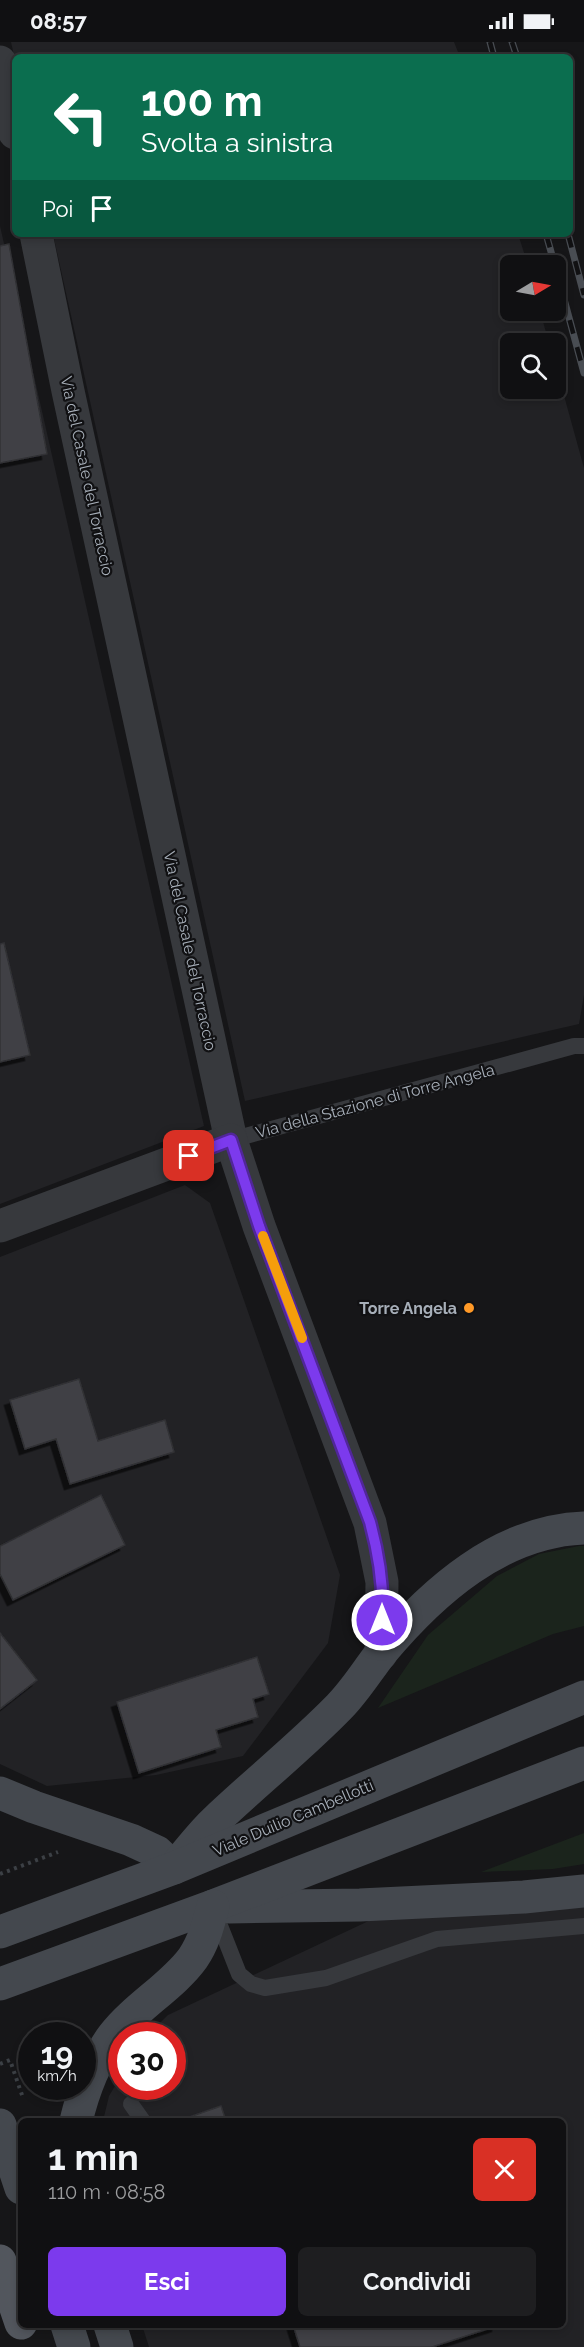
<!DOCTYPE html>
<html lang="it">
<meta charset="utf-8">
<style>
:root{--surface:#101012;--page:#1e1e20;--text:#f1f3f6;--muted:#9c9d9f;--line:#303032;--accent:#7c3aed}
body{margin:0;font-family:Raleway,sans-serif;background:var(--page);color:var(--text);height:100vh;display:flex;flex-direction:column;font-size:22px;white-space:nowrap}
*{box-sizing:border-box;margin:0}
p{font-size:20px;color:var(--muted)}
.icon{flex:none;width:33px;height:33px;fill:none;stroke:currentColor;stroke-width:2;stroke-linecap:round;stroke-linejoin:round}
.map{position:relative;flex:1;overflow:hidden}
.panel{position:absolute;left:18px;top:2076px;width:548px;height:210px;display:flex;flex-direction:column;background:var(--surface);border-radius:9px;box-shadow:0 3px 9px #0003,0 0 0 2px var(--line)}
.panel>*{flex:none}
.hud{position:absolute;left:12px;top:12px;width:561px;height:183px;border-radius:9px;box-shadow:0 3px 9px #0003,0 0 0 2px var(--line);background:#0b6e4f;color:#fff;overflow:hidden}
.needle{width:39px;rotate:80deg}
.buttons{position:absolute;left:500px;top:213px;display:grid;gap:12px}
.buttons a{display:grid;place-items:center;width:66px;height:66px;border-radius:9px;background:var(--surface);box-shadow:0 3px 9px #0003,0 0 0 2px var(--line);font-size:30px}
.speed{position:absolute;left:18px;top:1980px;display:flex;gap:12px;font-size:30px;font-weight:700;text-align:center}
.speed>*{display:grid;place-content:center;width:78px;height:78px;border-radius:50%;background:var(--surface);box-shadow:0 3px 9px #0003,0 0 0 2px var(--line);line-height:1}
.speed small{font-size:15px;font-weight:400}
.speed .limit{border:9px solid #d22;background:#fff;color:#111}
.pin{position:absolute;display:grid;place-items:center;width:51px;height:51px;color:#fff;margin:-26px;border-radius:12px;box-shadow:0 3px 9px #0006}
.me{position:absolute;width:66px;margin:-33px;rotate:0deg;stroke-linejoin:round;filter:drop-shadow(0 0 4px #0008)}
.turn{display:flex;align-items:center;gap:21px;height:126px;padding:0 30px;font-size:27px}
.turn .icon{width:78px;height:78px;stroke-width:2.5}
.turn b{display:block;font-size:42px;line-height:51px}
.then{display:flex;align-items:center;height:57px;padding:0 30px;background:#0003;gap:12px;font-size:22px}
.round{display:grid;place-items:center;flex:none;width:63px;height:63px;border-radius:9px;background:var(--page)}
.summary{display:flex;align-items:center;justify-content:space-between;height:102px;padding:0 30px}
h1{font-size:36px;font-weight:700;line-height:45px}
.cta{display:flex;gap:12px;margin-top:auto;padding:12px 30px}
.cta a{flex:1;height:69px;border-radius:9px;background:var(--accent);color:#fff;font-size:24px;font-weight:700;line-height:69px;text-align:center}
.cta a+a{background:var(--page);color:var(--text)}
.status{display:flex;justify-content:space-between;align-items:center;height:42px;padding:0 30px;background:var(--surface);direction:ltr}
.status svg{height:16px;fill:currentColor}
.map>svg:first-child{display:block}
</style>
<div class="status"><b>08:57</b><svg viewBox="0 0 49 12"><path d="M0 12V9h3v3zM5 12V6h3v6zM10 12V3h3v9zM15 12V0h3v12zM26 1h20v11H26zM47 4h2v5h-2z"/></svg></div>
<div class="map">
<svg width="584" height="2305" viewBox="0 0 584 2305">
<defs>
<filter id="shadow"><feDropShadow dx="-5.5" dy="5.5" stdDeviation="0" flood-color="#0009"/></filter>
</defs>
<rect width="100%" height="100%" fill="#161618"/>
<g fill="#222225">
<path d="M11,0H454L460,15H15V18Z"/>
<path d="M0,184L204,1084L0,1162Z"/>
<path d="M53,192H518L528,223L510,224V268L540,269L549,301L510,302V346H555V321L584,426V953L579,982L245,1059Z"/>
<path d="M185,1143L210,1161L340,1533L328,1601L243,1714L156,1733L47,1744L0,1722V1215Z"/>
<path d="M584,1864V2305H149L142,2283H562V2079H103L109,2054L121,2034L122,2044H172V1994L148,1993L168,1973L375,1876Z"/>
</g>
<g fill="#1b241c">
<path d="M579,1504H584V1584L553,1592L378,1666L428,1593L497,1534L539,1512Z"/>
<path d="M584,1791V1822L553,1827L481,1830Z"/>
</g>
<g fill="#404145" stroke="#303034" stroke-width="1.5" filter="url(#shadow)">
<path d="M9,202L47,412L0,421V204Z"/>
<path d="M4,901L30,1013L0,1020V902Z"/>
<path d="M79,1337L98,1399L165,1378L174,1410L70,1442L56,1397L25,1407L10,1358Z"/>
<path d="M101,1453L125,1503L13,1558L0,1532V1504Z"/>
<path d="M0,1591L37,1638L0,1667Z"/>
<path d="M257,1615L269,1652L253,1657L258,1675L216,1688L221,1705L139,1731L117,1660Z"/>
<path d="M221,2064L226,2079H178Z"/>
<path d="M293,2283H497V2284L432,2305H300Z"/>
</g>
<g fill="none" stroke-linecap="round" stroke-linejoin="round">
<g stroke="#3c4045" stroke-width="4" stroke-dasharray="3 4.5" stroke-linecap="butt">
<path d="M0,1832L58,1810"/>
<path d="M55,1994L56,1983"/>
<path d="M0,2022L10,2018L23,2056"/>
</g>
<g stroke="#37393d" stroke-width="16">
<path d="M231,1098L574,1004H584"/>
<path d="M215,1871L239,1932L251,1942L265,1946L326,1936L437,1897L584,1884"/>
<path d="M131,2062L143,2079"/>
</g>
<g stroke="#37393d" stroke-width="33">
<path d="M0,20L15,91"/>
<path d="M36,192L68,349L231,1098L259,1184L370,1481L382,1540L381,1612"/>
<path d="M0,1184L231,1098"/>
</g>
<g stroke="#44484e" stroke-width="33">
<path d="M0,1751L34,1765L131,1798L157,1810L174,1826"/>
<path d="M179,1820C191,1806 202,1791 215,1779C256,1740 300,1705 339,1665C355,1649 367,1629 381,1611C432,1550 500,1489 584,1486"/>
<path d="M229,1865L360,1863L524,1855L584,1849"/>
<path d="M0,1890L174,1826L584,1655"/>
<path d="M0,1942L213,1864L584,1721"/>
<path d="M76,2079C83,2050 95,2018 113,1994C134,1966 173,1944 193,1916C204,1900 208,1883 213,1864"/>
<path d="M0,2083L21,2146"/>
<path d="M67,2283L74,2305"/>
<path d="M110,2283L117,2305"/>
</g>
<path stroke="#52565d" stroke-width="33" d="M0,2219L21,2281"/>
<g stroke="#494d53" stroke-width="7">
<g id="rail">
<path d="M490,0L494,15"/>
<path d="M512,0L517,15"/>
<path d="M546,192L555,224"/>
<path d="M568,192L584,253"/>
<path d="M555,224L584,331"/>
</g>
</g>
<use href="#rail" stroke="#111113" stroke-width="4.5" stroke-dasharray="14" stroke-linecap="butt"/>
</g>
<g fill="none" stroke-linecap="round" stroke-linejoin="round">
<g stroke="#51269a" stroke-width="15">
<path id="route" d="M189,1114L231,1098L259,1184L370,1480C379,1513 384,1544 382,1578"/>
</g>
<use href="#route" stroke="#7c3aed" stroke-width="10"/>
<path stroke="#f59e0b" stroke-width="10" d="M263,1194L302,1296"/>
</g>
<circle fill="#ff9927" stroke="#111113" stroke-width="2" cx="469" cy="1266" r="6"/>
<g text-anchor="middle" dominant-baseline="central" stroke-width="4.5" stroke-linejoin="round" paint-order="stroke">
<g font-size="16" fill="#a7afb9" stroke="#111113">
<text transform="translate(87 434) rotate(78)">Via del Casale del Torraccio</text>
<text transform="translate(190 909) rotate(78)">Via del Casale del Torraccio</text>
<text transform="translate(375 1059) rotate(-15)">Via della Stazione di Torre Angela</text>
<text transform="translate(293 1776) rotate(-23)">Viale Duilio Cambellotti</text>
</g>
<g font-size="16" font-weight="bold" fill="#a7afb9" stroke="#111113" text-anchor="end">
<text x="457" y="1266">Torre Angela</text>
</g>
</g>
</svg>
<div class="buttons">
<a><svg class="needle" viewBox="-14 -14 28 28"><path d="M0-13l5 13h-10z" fill="#e53935"/><path d="M0 13l5-13h-10z" fill="#9c9d9f"/></svg></a>
<a><svg class="icon" aria-label="search" viewBox="0 0 24 24"><circle cx="10" cy="10" r="6"/><path d="M15 15l6 6"/></svg></a>
</div>
<div class="speed"><div>19<small>km/h</small></div><div class="limit">30</div></div>
<div class="pin" style="left:189px;top:1114px;background:#d93025"><svg class="icon" aria-label="arrive" viewBox="0 0 24 24"><path d="M6 21V4h12l-3 4 3 4H6"/></svg></div>
<svg class="me" style="left:382px;top:1578px" viewBox="-20 -20 40 40"><circle r="17" fill="#7c3aed" stroke="#fff" stroke-width="3"/><path d="M0-11L8 9 0 5-8 9z" fill="#fff"/></svg>
<div class="hud">
<div class="turn"><svg class="icon" aria-label="left" viewBox="0 0 24 24"><path d="M17 20v-9H6M10 6l-5 5 5 5"/></svg><div><b>100 m</b>Svolta a sinistra</div></div>
<div class="then">Poi<svg class="icon" aria-label="arrive" viewBox="0 0 24 24"><path d="M6 21V4h12l-3 4 3 4H6"/></svg></div>
</div>
<section class="panel">
<div class="summary"><div><h1>1 min</h1><p>110 m · 08:58</p></div><a class="round" style="background:#d93025;color:#fff"><svg class="icon" aria-label="close" viewBox="0 0 24 24"><path d="M6 6l12 12M18 6L6 18"/></svg></a></div>
<div class="cta"><a>Esci</a><a>Condividi</a></div>
</section>
</div>
